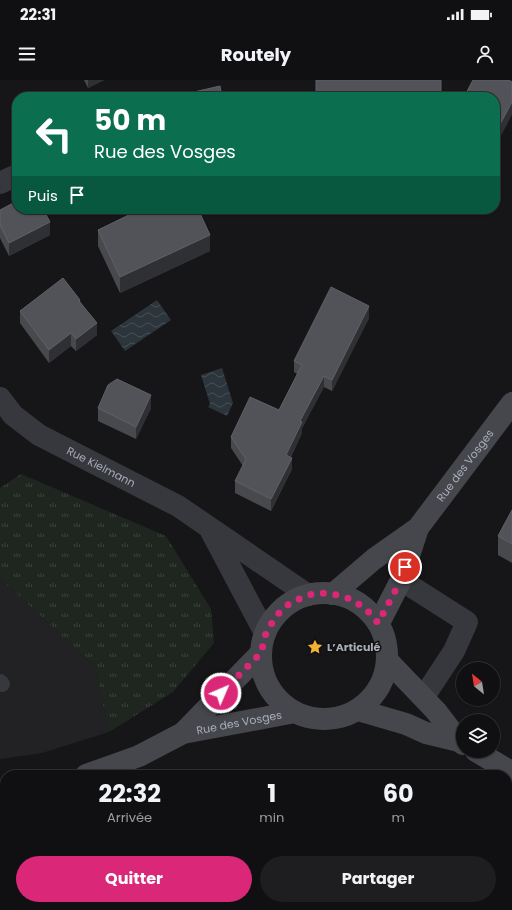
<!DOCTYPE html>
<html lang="fr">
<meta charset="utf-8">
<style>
:root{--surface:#101012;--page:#1e1e20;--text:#f1f3f6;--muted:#9c9d9f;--line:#303032;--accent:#db2777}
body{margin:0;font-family:Poppins,sans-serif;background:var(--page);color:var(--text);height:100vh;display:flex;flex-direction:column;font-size:15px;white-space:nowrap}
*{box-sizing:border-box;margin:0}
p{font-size:13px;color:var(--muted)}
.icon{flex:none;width:22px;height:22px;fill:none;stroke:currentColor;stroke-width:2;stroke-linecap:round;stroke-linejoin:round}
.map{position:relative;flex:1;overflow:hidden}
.drawer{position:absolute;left:0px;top:690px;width:512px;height:140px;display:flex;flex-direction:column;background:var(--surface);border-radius:16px 16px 0 0;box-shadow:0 1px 3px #0004,0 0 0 1px var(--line)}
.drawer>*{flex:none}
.banner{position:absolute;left:12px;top:12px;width:488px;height:122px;border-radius:16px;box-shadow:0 1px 3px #0004,0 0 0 1px var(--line);background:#0b6e4f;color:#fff;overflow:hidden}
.needle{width:26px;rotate:330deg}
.buttons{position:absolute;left:456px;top:582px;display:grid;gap:8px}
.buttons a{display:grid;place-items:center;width:44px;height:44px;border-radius:50%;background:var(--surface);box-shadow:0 1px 3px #0004,0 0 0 1px var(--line);font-size:20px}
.pin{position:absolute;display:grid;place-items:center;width:34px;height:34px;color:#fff;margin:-17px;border:2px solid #fff;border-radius:50%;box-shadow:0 1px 4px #0007}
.me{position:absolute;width:44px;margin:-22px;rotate:45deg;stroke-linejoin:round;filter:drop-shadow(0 0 3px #0008)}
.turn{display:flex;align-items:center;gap:14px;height:84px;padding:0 16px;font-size:18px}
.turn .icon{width:52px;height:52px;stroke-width:2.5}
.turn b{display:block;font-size:28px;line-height:34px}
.then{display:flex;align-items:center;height:38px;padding:0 16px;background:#0003;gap:8px;font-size:15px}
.eta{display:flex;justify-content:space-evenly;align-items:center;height:68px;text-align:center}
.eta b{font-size:24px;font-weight:700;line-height:28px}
.primary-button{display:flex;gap:8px;margin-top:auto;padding:8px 16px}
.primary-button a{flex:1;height:46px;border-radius:24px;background:var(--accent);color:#fff;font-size:16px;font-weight:700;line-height:46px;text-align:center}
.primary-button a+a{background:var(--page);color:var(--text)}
.status{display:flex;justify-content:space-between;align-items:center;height:28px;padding:0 20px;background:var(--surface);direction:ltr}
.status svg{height:11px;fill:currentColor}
header{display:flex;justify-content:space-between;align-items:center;height:52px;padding:0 16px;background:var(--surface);font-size:18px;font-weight:700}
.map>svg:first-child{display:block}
</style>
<div class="status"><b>22:31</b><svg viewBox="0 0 49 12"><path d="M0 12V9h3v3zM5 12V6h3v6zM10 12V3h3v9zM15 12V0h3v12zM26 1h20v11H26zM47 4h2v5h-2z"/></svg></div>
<header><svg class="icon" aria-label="menu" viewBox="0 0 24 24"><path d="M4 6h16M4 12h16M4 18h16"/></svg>Routely<svg class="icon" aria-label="person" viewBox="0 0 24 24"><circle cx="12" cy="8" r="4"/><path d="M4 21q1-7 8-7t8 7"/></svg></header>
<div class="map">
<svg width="512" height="830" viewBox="0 0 512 830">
<defs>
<pattern id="grass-tufts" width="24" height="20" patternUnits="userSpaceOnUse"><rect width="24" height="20" fill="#1e261f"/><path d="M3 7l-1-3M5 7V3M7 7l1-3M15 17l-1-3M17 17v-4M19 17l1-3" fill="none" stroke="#3c433d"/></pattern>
<pattern id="water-waves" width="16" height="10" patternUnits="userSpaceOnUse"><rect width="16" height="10" fill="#2c353c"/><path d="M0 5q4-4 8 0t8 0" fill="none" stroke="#485056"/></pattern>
</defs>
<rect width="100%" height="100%" fill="#161618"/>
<path fill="#222225" d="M0,498L95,587L109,652L42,673L0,679Z"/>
<g fill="url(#grass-tufts)">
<path d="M21,394L166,456L211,529L214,563L173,612L109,652L95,587L0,498V408Z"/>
<path d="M0,743H5V787L0,790Z"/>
</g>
<path fill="#1e261f" d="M507,759H512V830H17L25,825H507Z"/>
<g fill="url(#water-waves)">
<path d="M157,220L171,240L125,271L111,251Z"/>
<path d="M222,288L233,323L227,336L208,327L210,324L201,295Z"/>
</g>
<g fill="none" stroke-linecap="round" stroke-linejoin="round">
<path stroke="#37383d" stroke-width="16" d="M0,602L2,604"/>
<g stroke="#37383d" stroke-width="22">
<path d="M0,103L17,95"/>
<path id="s1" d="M0,318L13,335L39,355L178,426L308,515"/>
<path d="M211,451L265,553"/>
<path d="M412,507L467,542L454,571L429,609"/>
<path d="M0,815L5,812"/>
</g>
<g stroke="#45474d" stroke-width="22">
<circle cx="324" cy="576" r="63"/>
<path id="s2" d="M333,514L374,479L418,448L512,323"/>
<path d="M379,543L401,500L418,448"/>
<path d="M388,581L436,631L459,661"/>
<path d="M358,630L406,644L426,653L459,661L463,664"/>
<path id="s3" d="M183,653L295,632"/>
<path d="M476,671L506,689L512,691"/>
<path d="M86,695L139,676L183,653L261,573"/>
<path d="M0,711L5,710"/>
</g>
</g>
<g fill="#47494d">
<path d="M84,0H104L88,8Z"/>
<path d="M128,129H198L210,171L120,213L98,166V150L129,135Z"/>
<path d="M0,130L50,155L9,176L0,158Z"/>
<path d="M80,221L97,255L76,271L71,266L49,283L20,243V231Z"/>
<path d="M369,238L332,311L324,307L302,348V353L291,377L292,389L271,431L235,413V401L243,386L231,368V357L279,330L297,294L294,292V281Z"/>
<path d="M98,328H151L136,359L98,341Z"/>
<path d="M512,430V483L498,475V456Z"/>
</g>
<g fill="#2f3033">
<path d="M88,0H104L88,8Z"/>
<path d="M512,22V35L495,67V54Z"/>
<path d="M50,142V155L9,176V163Z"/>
<path d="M210,155V171L120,213V197Z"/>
<path d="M369,226V238L332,311V300Z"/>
<path d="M97,243V255L76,271V259Z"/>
<path d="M71,253V266L49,283V270Z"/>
<path d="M324,296V307L302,348V353L286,387V375L300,341Z"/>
<path d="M151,315V328L136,359V347Z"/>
<path d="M292,378V389L271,431V419Z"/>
<path d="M512,773V780L507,788V781Z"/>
</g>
<g fill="#525359" stroke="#5f6168">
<rect x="316" y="0" width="125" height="17"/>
<path d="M473,0H509L512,2V22L495,54V17H464Z"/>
<path d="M220,6L222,17H181V15Z"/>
<path d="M17,121V129H43L50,142L9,163L0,145V130Z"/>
<path d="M132,129H198L210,155L120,197L98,150L133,133Z"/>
<path d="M63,198L80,220L79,221L97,243L76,259L71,253L49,270L20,231Z"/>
<path d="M331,207L369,226L332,300L324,296L300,341L302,342L286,375L292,378L271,419L235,401L246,379L231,357L250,317L279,330L302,285L294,281Z"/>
<path d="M117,299L151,315L136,347L98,328L108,305Z"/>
<path d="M512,430V464L498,456Z"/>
<path d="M507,768L512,772V773L507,781Z"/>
</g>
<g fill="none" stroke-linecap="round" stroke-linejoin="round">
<path stroke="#db2777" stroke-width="7" stroke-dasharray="0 12.6" d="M221,613L261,573L266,553L276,536L290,523L308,515L321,513L333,514L351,519L366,529L378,543L401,500L405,487"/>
</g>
<defs>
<g id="sight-bare" transform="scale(1.2)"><path d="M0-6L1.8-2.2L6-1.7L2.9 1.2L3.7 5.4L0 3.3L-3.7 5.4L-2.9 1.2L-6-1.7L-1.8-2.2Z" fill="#f2b134" stroke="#111113" stroke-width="2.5" paint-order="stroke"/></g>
</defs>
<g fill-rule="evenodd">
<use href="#sight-bare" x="315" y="567"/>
</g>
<g text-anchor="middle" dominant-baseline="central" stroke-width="3" stroke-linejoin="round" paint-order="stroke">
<g font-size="11" fill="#a8adb8" stroke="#111113">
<text stroke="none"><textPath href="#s2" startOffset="186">Rue des Vosges</textPath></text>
<text stroke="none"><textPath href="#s1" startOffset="124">Rue Kielmann</textPath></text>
<text stroke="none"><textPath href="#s3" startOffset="57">Rue des Vosges</textPath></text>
</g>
<g font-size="11" font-weight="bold" fill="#a8adb8" stroke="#111113" text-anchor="start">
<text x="327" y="567">L’Articulé</text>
</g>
</g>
</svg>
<div class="buttons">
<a><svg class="needle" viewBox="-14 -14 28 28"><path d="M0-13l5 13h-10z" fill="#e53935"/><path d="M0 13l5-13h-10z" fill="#9c9d9f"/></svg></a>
<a><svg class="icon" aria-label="layers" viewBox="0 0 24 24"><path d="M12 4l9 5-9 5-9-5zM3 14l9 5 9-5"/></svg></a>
</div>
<div class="pin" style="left:405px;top:487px;background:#d93025"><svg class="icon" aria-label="arrive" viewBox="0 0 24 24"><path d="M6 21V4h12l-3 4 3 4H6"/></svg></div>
<svg class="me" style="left:221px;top:613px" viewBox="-20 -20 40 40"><circle r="17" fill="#db2777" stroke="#fff" stroke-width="3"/><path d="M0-11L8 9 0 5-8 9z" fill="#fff"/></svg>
<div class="banner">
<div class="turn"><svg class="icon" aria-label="left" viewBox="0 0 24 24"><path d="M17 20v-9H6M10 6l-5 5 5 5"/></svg><div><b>50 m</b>Rue des Vosges</div></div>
<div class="then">Puis<svg class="icon" aria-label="arrive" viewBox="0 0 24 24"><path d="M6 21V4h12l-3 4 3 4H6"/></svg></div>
</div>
<section class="drawer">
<div class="eta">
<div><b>22:32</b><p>Arrivée</p></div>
<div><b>1</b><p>min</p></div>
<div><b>60</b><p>m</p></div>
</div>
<div class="primary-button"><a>Quitter</a><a>Partager</a></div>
</section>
</div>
